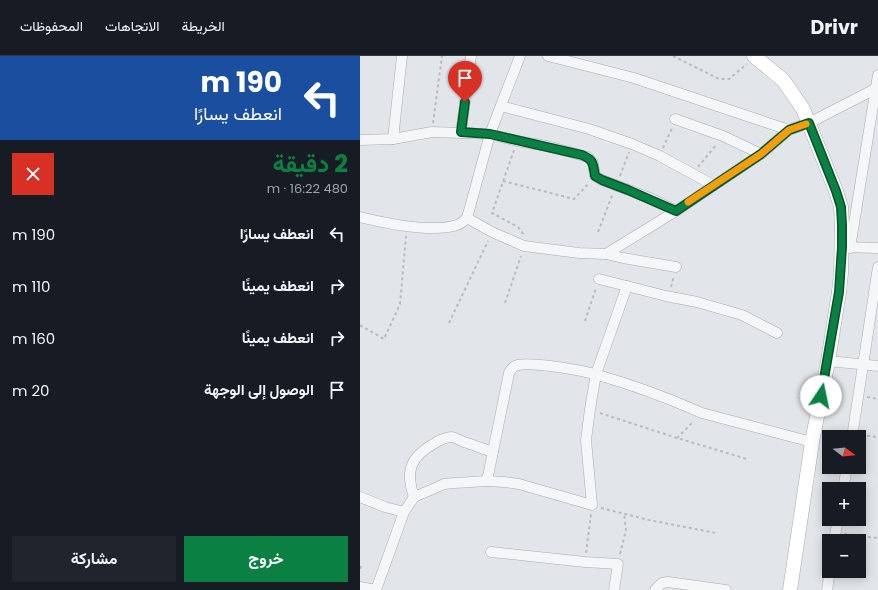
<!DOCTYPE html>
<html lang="ar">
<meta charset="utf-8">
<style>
:root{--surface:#171b24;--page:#20242c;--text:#f1f3f6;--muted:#9ea1a6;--line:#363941;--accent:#0b8043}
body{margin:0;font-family:Poppins,Vazirmatn,sans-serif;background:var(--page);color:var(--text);direction:rtl;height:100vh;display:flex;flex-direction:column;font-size:15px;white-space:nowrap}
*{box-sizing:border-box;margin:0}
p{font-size:13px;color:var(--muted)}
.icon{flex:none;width:22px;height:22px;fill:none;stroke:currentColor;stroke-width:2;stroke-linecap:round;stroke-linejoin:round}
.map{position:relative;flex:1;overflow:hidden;direction:ltr}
.details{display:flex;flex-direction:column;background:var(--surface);width:360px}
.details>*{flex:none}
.top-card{background:#1a4fa0;color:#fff;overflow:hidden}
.needle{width:26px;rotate:106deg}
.buttons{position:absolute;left:462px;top:374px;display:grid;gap:8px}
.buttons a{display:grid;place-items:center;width:44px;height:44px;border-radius:0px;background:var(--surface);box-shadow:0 2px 10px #0003;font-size:20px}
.pin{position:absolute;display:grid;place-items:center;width:34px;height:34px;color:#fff;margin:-41px -17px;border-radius:50% 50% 50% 0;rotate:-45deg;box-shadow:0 0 4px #0007}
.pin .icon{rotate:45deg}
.me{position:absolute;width:44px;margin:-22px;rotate:11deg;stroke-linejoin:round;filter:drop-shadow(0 0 3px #0008)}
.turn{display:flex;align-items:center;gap:14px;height:84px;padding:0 12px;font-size:18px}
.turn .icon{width:52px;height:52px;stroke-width:2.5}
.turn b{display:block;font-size:28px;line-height:34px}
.round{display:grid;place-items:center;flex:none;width:42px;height:42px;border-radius:0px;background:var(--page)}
.head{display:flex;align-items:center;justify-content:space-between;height:68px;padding:0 12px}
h1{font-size:24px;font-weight:700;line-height:30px;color:var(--accent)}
.primary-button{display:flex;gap:8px;margin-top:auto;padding:8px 12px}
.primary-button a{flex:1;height:46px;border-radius:0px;background:var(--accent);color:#fff;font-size:16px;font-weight:700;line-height:46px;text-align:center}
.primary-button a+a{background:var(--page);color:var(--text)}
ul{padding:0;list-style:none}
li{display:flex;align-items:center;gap:12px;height:52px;padding:0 12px}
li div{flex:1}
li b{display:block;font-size:15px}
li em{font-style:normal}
header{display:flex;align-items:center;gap:24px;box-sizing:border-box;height:56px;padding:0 20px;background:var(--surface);border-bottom:1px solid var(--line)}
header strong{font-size:19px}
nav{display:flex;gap:22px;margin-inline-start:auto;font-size:14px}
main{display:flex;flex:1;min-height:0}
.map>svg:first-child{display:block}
</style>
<header>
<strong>Drivr</strong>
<nav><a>الخريطة</a><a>الاتجاهات</a><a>المحفوظات</a></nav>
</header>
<main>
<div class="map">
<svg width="518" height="534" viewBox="0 0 518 534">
<rect width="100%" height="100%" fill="#e2e5e9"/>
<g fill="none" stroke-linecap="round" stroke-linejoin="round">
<g stroke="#a7acb3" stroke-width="11">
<g id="street">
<path d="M188,0L274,22L429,74"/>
<path d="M141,50L229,73L272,88L300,100L353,129"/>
<path d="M315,63L363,80L401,98"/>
<path d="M101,76L111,0"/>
<path d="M33,83L42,0"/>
<path d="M0,84L33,83L72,76L130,78L157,85L187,90L228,101L233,107L235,120L242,124L292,143L316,155"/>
<path d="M0,161C25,167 73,177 97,169C101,168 104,165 107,162L130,78L160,0"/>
<path d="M107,162L132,176L164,190L219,197L246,198L263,202L316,211"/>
<path d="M484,191L518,192"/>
<path d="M490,192L518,19"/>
<path d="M246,198L316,155L401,98L429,74L449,67L515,33"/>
<path d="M239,223L306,240L337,246L382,259L417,277"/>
<path d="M468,305L518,310"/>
<path d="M492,381L518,211"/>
<path d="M127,425L149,317C151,313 153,310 158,309C174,306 221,314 238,319C273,329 308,342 342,357L452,386"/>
<path d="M483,433L487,411"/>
<path d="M0,441L25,451L44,456"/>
<path d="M54,441C45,415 50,401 75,387C80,384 86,381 92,381C96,382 100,384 104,386C114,389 123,393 133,396"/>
<path d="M474,485L478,463"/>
<path d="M131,496L225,506L258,508L254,534"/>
<path d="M0,531L16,534L44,456L54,441L73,433L84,428L95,427L127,425L144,426L159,428L232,449L226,384L230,353L236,318L267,230"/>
<path d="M295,534L302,527L308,526L366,534"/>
<path d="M467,534L470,515"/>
</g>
</g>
<g stroke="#a7acb3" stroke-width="15">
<path id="secondary" d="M394,0L423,24L443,53L476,135L481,151L482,169L481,217L479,236L468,305L452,386L430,534"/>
</g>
<g stroke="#b8bcc1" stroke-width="2" stroke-dasharray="3 3" stroke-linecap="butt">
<path d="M313,0L359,23H369L387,8"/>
<path d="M73,67L82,0"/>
<path d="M303,92L312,72"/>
<path d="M154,94L132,157L158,171L164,179"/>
<path d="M338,111L357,88"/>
<path d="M260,120L269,96"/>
<path d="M143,125L214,143L229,127"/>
<path d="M238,176L253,137"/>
<path d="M311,231L314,220"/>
<path d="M145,247L161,200"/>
<path d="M225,265L236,232"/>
<path d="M89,267L128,185"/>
<path d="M0,269L24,283L40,248L46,180"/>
<path d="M507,341L518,343"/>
<path d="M240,357L317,382L387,403"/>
<path d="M501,379L518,381"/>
<path d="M317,382L334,365"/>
<path d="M241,452L289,464L356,477"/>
<path d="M484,478L518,482"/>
<path d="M226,497L231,458"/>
<path d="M260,498L266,474L264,458"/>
<path d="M0,513L2,508"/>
</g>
<use href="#street" stroke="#f5f6f8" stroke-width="10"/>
<use href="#secondary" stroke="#fff" stroke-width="14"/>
</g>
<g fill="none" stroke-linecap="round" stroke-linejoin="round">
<g stroke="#07532c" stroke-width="10">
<path id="route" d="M105,46L101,76L130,78L222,99C234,104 233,108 235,120L242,124L268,134L316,155L401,98L429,74L449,67L476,135L481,151L482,169V191L479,236L461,340"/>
</g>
<use href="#route" stroke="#0b8043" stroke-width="7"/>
<path stroke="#f59e0b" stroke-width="7" d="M328,146L401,98L429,74L446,68"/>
</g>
</svg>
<div class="buttons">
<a><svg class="needle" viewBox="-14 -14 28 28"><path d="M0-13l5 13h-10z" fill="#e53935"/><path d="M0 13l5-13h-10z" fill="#9ea1a6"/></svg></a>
<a>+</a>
<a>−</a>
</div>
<div class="pin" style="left:105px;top:46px;background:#d93025"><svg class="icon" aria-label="arrive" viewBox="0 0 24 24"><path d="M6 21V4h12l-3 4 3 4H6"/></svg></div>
<svg class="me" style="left:461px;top:340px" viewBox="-20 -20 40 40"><circle r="19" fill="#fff"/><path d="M0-13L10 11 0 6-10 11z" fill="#0b8043"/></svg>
</div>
<section class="details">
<div class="top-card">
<div class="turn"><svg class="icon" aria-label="left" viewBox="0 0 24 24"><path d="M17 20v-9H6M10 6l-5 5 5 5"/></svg><div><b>190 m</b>انعطف يسارًا</div></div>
</div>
<div class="head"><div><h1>2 دقيقة</h1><p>480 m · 16:22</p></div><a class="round" style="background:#d93025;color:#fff"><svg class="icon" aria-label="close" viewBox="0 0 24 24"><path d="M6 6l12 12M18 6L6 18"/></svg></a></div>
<ul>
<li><svg class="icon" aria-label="left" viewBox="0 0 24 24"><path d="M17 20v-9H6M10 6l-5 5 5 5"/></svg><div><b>انعطف يسارًا</b></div><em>190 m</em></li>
<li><svg class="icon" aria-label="right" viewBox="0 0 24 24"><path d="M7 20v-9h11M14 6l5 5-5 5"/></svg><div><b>انعطف يمينًا</b></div><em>110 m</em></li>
<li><svg class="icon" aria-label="right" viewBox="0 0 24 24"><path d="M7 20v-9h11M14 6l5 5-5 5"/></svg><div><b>انعطف يمينًا</b></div><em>160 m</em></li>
<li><svg class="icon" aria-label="arrive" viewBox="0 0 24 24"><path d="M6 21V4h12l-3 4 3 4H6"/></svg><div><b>الوصول إلى الوجهة</b></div><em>20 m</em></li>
</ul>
<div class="primary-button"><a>خروج</a><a>مشاركة</a></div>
</section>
</main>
